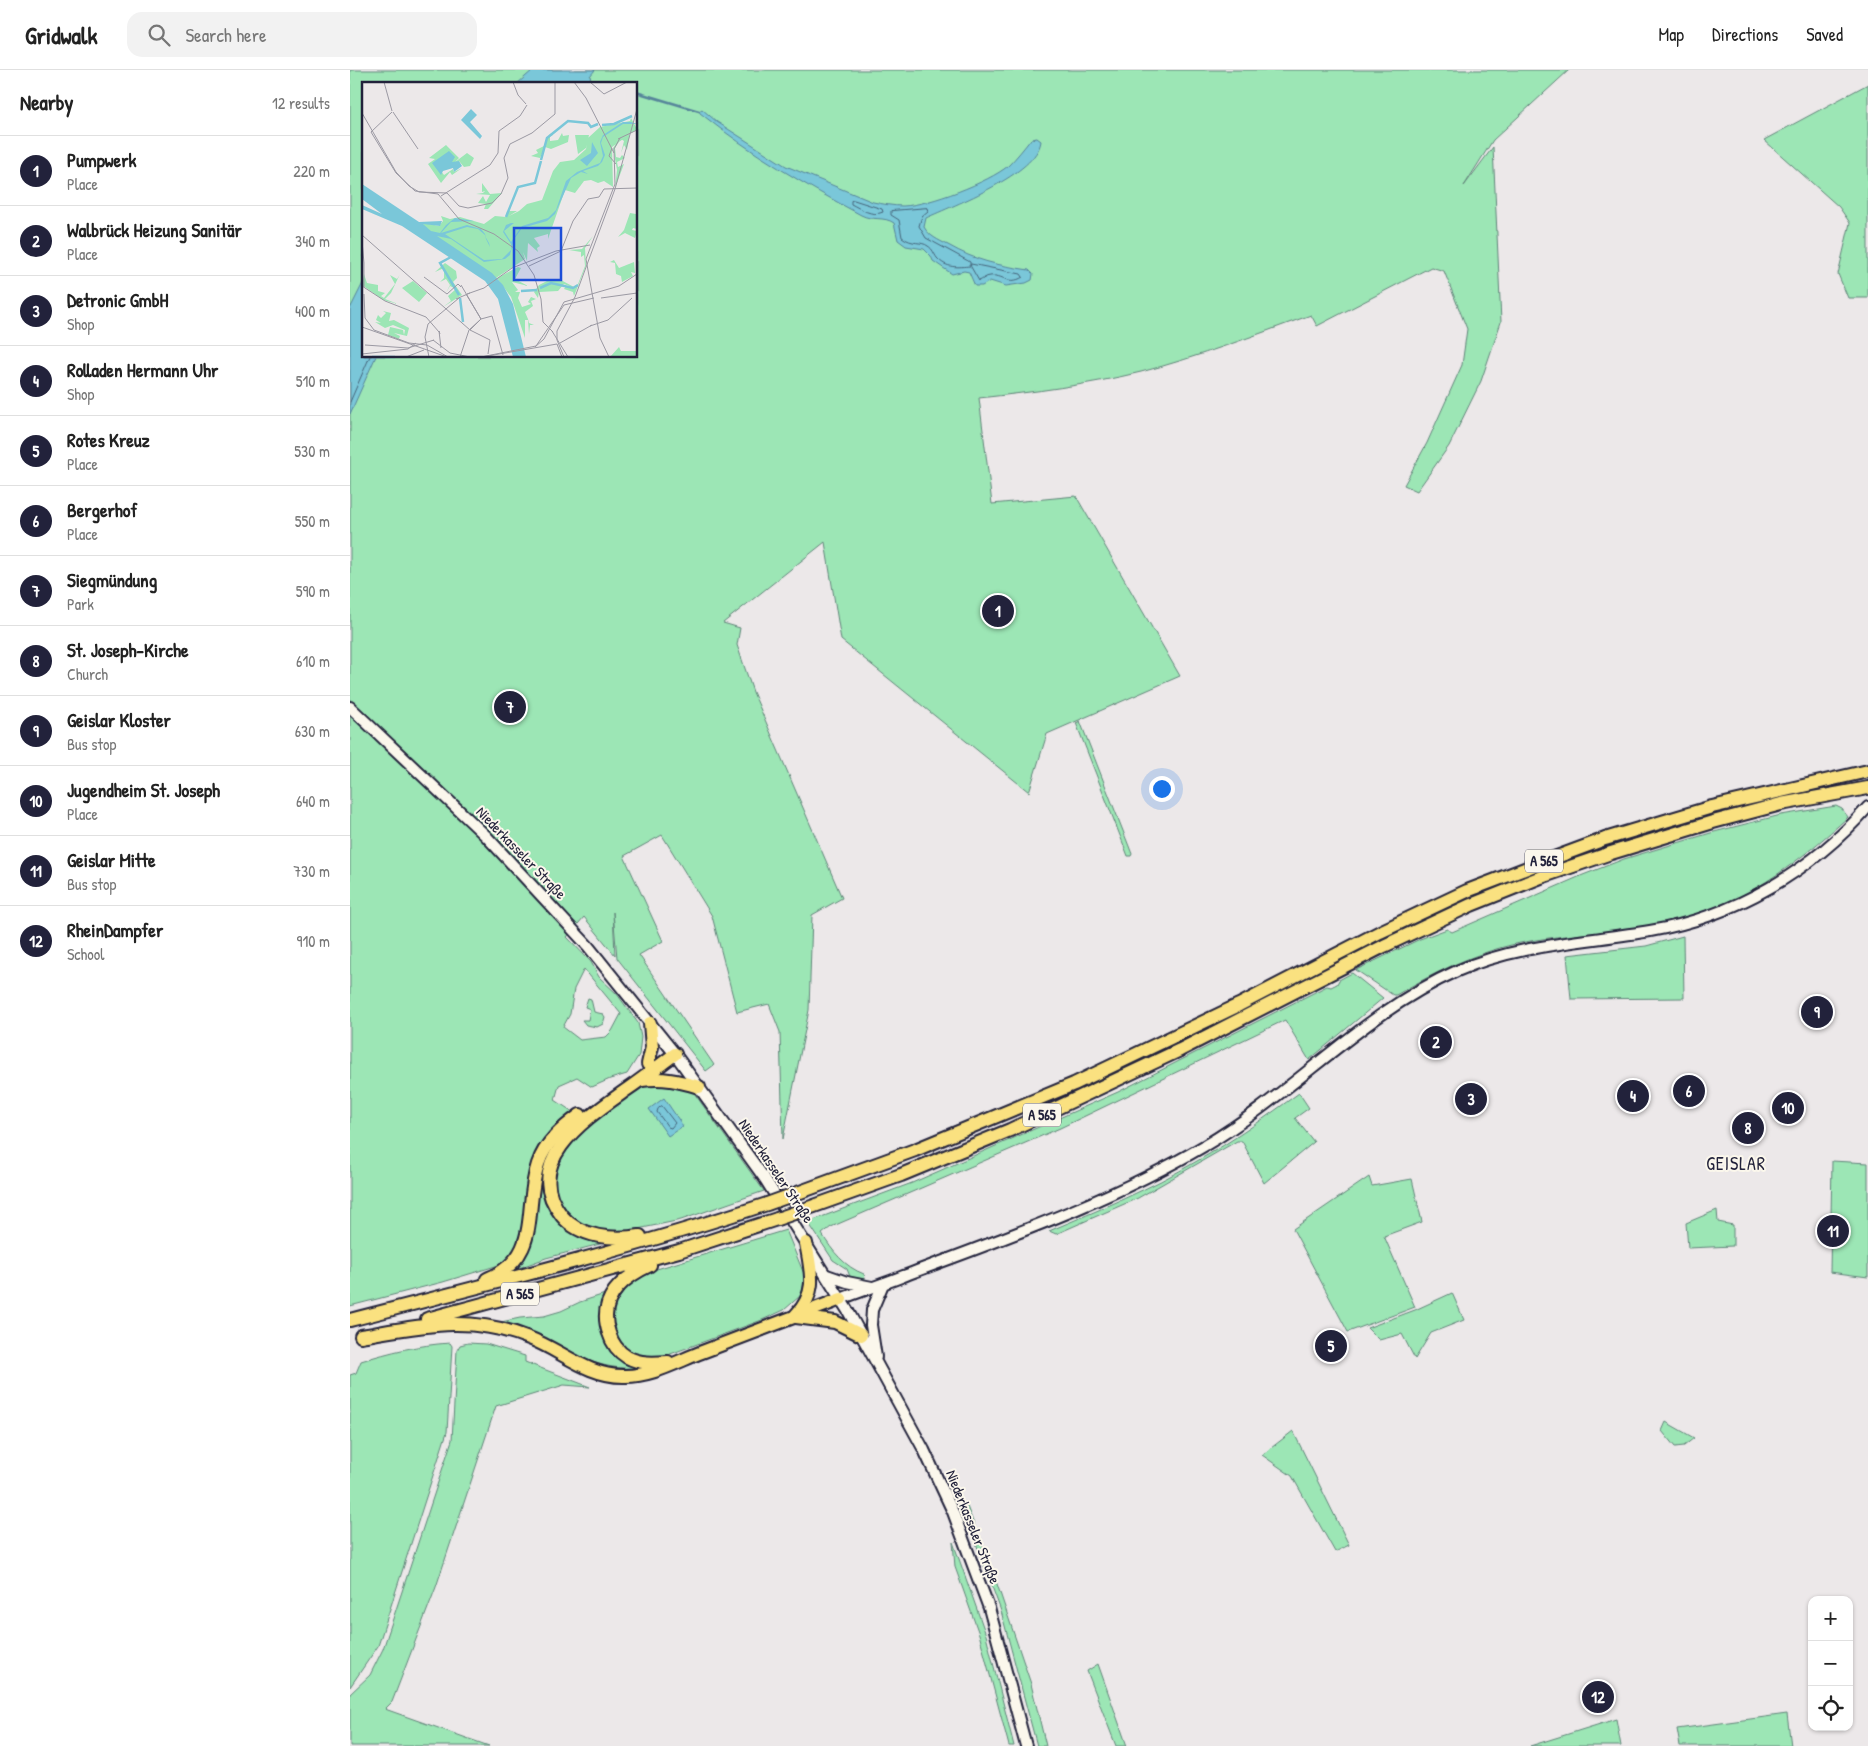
<!DOCTYPE html>
<html lang="en">
<head>
<meta charset="utf-8">
<style>
  :root { --surface:#fff; --page:#f2f2f2; --text:#222; --muted:#767676; --line:#e0e0e0; --accent:#22223b }
  body { margin:0; font-family:"Patrick Hand",sans-serif; background:var(--page); color:var(--text) }
  .controls { position:absolute; right:15px; bottom:15px; display:grid; overflow:hidden; border-radius:10px; box-shadow:0 1px 4px #0004 }
  .controls button { width:45px; height:45px; display:grid; place-items:center; padding:0; border:0; border-bottom:1px solid var(--line); background:var(--surface); color:var(--text); font:25px sans-serif }
  .you { position:absolute; left:811px; top:718px; width:18px; height:18px; margin:-12px; border:4px solid #fff; border-radius:50%; background:#1a73e8; box-shadow:0 0 0 8px #1a73e833 }
  .badge { display:grid; place-items:center; width:32px; height:32px; border-radius:50%; background:var(--accent); color:#fff; font-size:16px; font-weight:700 }
  .pin { position:absolute; translate:-50% -50%; border:2px solid #fff; box-shadow:0 1px 5px #0006 }
  .list { margin:0; padding:0; list-style:none }
  h2 { display:flex; justify-content:space-between; align-items:center; height:65px; margin:0; padding:0 20px; font-size:21px }
  h2 small { font-size:16px; font-weight:400; color:var(--muted) }
  .list li { display:grid; grid-template-columns:32px 1fr auto; gap:15px; align-items:center; box-sizing:border-box; height:70px; padding:0 20px; border-top:1px solid var(--line) }
  .list b { display:block; font-size:19px; white-space:nowrap }
  .list p { margin:0; font-size:16px; white-space:nowrap; color:var(--muted) }
  .list em { font-size:16px; font-style:normal; color:var(--muted) }
  .icon { flex:none; width:28px; height:28px; fill:none; stroke:currentColor; stroke-width:2; stroke-linecap:round; stroke-linejoin:round }
  .map { position:relative; flex:none; width:1518px; height:1676px; overflow:hidden }
  header { display:flex; align-items:center; gap:30px; box-sizing:border-box; height:70px; padding:0 25px; background:var(--surface); border-bottom:1px solid var(--line) }
  header strong { font-size:24px }
  nav { display:flex; gap:28px; margin-inline-start:auto; font-size:18px }
  .search { width:350px; height:45px; background:var(--page); display:flex; align-items:center; gap:12px; box-sizing:border-box; padding:0 18px; border-radius:15px; color:var(--muted); font-size:19px }
  main { display:flex }
  aside { flex:1; background:var(--surface) }
  .map>svg:first-child { display:block }
  .green { fill:#9ce6b5; stroke:#5f8478; fill-rule:evenodd }
  .water { fill:#7ac7d9; stroke:#57859a }
  .lines { fill:none; stroke-linecap:round; stroke-linejoin:round }
  .shore { stroke:#45647a; stroke-width:1 }
  .stream { stroke:#57859a; stroke-width:2.5 }
  .secondary-casing { stroke:#22223b; stroke-width:14 }
  .motorway-casing { stroke:#22223b; stroke-width:16 }
  .secondary { stroke:#fbf7ec; stroke-width:10 }
  .motorway { stroke:#fae180; stroke-width:12 }
  .motorway-bridge-casing { stroke:#22223b; stroke-width:16; stroke-linecap:butt }
  .motorway-bridge { stroke:#fae180; stroke-width:12 }
  .labels { text-anchor:middle; stroke-width:4; stroke-linejoin:round; paint-order:stroke }
  .shield { fill:#fbf7ec; stroke:#636270; stroke-width:1 }
  .shield-label { font-size:14px; font-weight:bold; fill:#22223b }
  .street-label { font-size:15px; fill:#22223b; stroke:#fbf7ec }
  .quarter-label { font-size:18px; letter-spacing:1px; fill:#22223b; stroke:#fbf7ec }
  .inset-river { fill:none; stroke:#7ac7d9; stroke-width:2.5 }
  .inset-road { fill:none; stroke:#9b99a3; stroke-width:1 }
  .view { fill:#1d4ed8; fill-opacity:0.15; stroke:#1d4ed8; stroke-width:2.5 }
  .inset-edge { fill:none; stroke:#22223b; stroke-width:2.5 }
</style>
</head>
<body>
<header>
<strong>Gridwalk</strong>
<div class="search"><svg class="icon" aria-label="search" viewBox="0 0 24 24"><circle cx="10" cy="10" r="6"/><path d="M15 15l6 6"/></svg>Search here</div>
<nav><a>Map</a><a>Directions</a><a>Saved</a></nav>
</header>
<main>
<aside>
<h2>Nearby<small>12 results</small></h2>
<ul class="list">
<li><span class="badge">1</span><div><b>Pumpwerk</b><p>Place</p></div><em>220 m</em></li>
<li><span class="badge">2</span><div><b>Walbrück Heizung Sanitär</b><p>Place</p></div><em>340 m</em></li>
<li><span class="badge">3</span><div><b>Detronic GmbH</b><p>Shop</p></div><em>400 m</em></li>
<li><span class="badge">4</span><div><b>Rolladen Hermann Uhr</b><p>Shop</p></div><em>510 m</em></li>
<li><span class="badge">5</span><div><b>Rotes Kreuz</b><p>Place</p></div><em>530 m</em></li>
<li><span class="badge">6</span><div><b>Bergerhof</b><p>Place</p></div><em>550 m</em></li>
<li><span class="badge">7</span><div><b>Siegmündung</b><p>Park</p></div><em>590 m</em></li>
<li><span class="badge">8</span><div><b>St. Joseph-Kirche</b><p>Church</p></div><em>610 m</em></li>
<li><span class="badge">9</span><div><b>Geislar Kloster</b><p>Bus stop</p></div><em>630 m</em></li>
<li><span class="badge">10</span><div><b>Jugendheim St. Joseph</b><p>Place</p></div><em>640 m</em></li>
<li><span class="badge">11</span><div><b>Geislar Mitte</b><p>Bus stop</p></div><em>730 m</em></li>
<li><span class="badge">12</span><div><b>RheinDampfer</b><p>School</p></div><em>910 m</em></li>
</ul>
</aside>
<div class="map">
<svg width="1518" height="1676" viewBox="0 0 1518 1676">
  <rect width="100%" height="100%" fill="#ece8e9"/>
  <filter id="ink" filterUnits="userSpaceOnUse"><feTurbulence type="fractalNoise" baseFrequency=".02" numOctaves="2"/><feDisplacementMap in="SourceGraphic" scale="10" xChannelSelector="R" yChannelSelector="G"/><feConvolveMatrix kernelMatrix="1 2 1 2 8 2 1 2 1" color-interpolation-filters="sRGB"/></filter>
  <g filter="url(#ink)">
    <g class="green">
      <path d="M0,0h212l-16,14h-182v241l-14,30z"/>
      <path d="M225,0h994l-76,70 -29,46 29,-39 8,175 -20,59 -32,65 -32,45 -13,-6 23,-42 35,-78 5,-36 -23,-58 -13,-4 -114,59 -6,-11c-56,20 -112,42 -170,57 -53,13 -107,20 -162,26l13,106 84,-8 104,180 -133,58 -18,58 -188,-152 -16,-98 -102,81 17,5 -3,17 16,47 89,206 -30,17 -3,95 -26,129 -3,-107 -11,-28 -32,8 -25,-96 -50,-81 -38,21 39,85 -24,14 75,110 -8,6 -89,-113 -4,-46 2,43 -31,-38 -17,20 24,25 8,15 18,17 21,29 3,14 -2,18 -12,19 -17,5 -18,8 -15,-10 -18,8 -4,15 21,14 -29,27 -26,94 -8,19 -14,11 -56,17 -93,24v-936l14,-14h272v-272h-78zM234,899l37,45 -9,17 -6,6 -26,3 -17,-13 7,-13 4,-25z"/>
      <path d="M1518,14v214h-20l-10,-24 12,-51 -11,-16 -75,-67z"/>
      <path d="M730,651l52,133 -1,2h-3l-52,-133z"/>
      <path d="M1486,736l6,3 6,8c-46,42 -94,80 -155,99 -55,17 -112,15 -168,26 -47,9 -88,29 -129,53h-3l-37,-25 64,-31 27,-10 5,3 131,-57 41,-16 90,-27 67,-17z"/>
      <path d="M1333,866l1,62 -113,1 -4,-44 79,-9z"/>
      <path d="M1002,903l31,25 -74,62 -24,-40 -225,108 -229,99 -9,7c10,17 23,33 42,40l1,5h-14l-4,-10 -14,-9 -25,-38 104,-39 206,-91 209,-106 4,1 6,-3 2,-4z"/>
      <path d="M238,928l3,1 3,13 9,2 2,3 -2,7 -6,3 -11,-2 -4,-5h6l2,-11 -5,-2z"/>
      <path d="M311,1012l31,8 72,101 -83,29 -53,11h-26l-17,-5 -15,-8 -12,-18 -4,-24 10,-29 13,-12 53,-40 19,-11z"/>
      <path d="M949,1023l10,15 -14,10 19,24 -50,41 -22,-42h-5l-99,57 -82,36 -7,-3c50,-21 101,-42 148,-70 36,-20 69,-44 102,-68z"/>
      <path d="M1482,1091l36,2v114l-38,-5z"/>
      <path d="M195,1099c-3,30 7,55 36,69 7,3 16,3 23,5l-58,15 -38,14 26,-45 6,-43z"/>
      <path d="M1019,1107l3,9 40,-7 10,43 -38,14 31,71 -67,25 -55,-103z"/>
      <path d="M1367,1140l1,12 15,3v21l-45,2 -2,-25z"/>
      <path d="M436,1160l18,44 -1,14 -3,8 -16,14 -22,10 -97,36 -13,2 -14,-3 -13,-7 -13,-17 1,-23 13,-20 24,-17z"/>
      <path d="M258,1223l-3,40 38,35c-50,3 -66,-15 -109,-34 -10,-5 -22,-8 -33,-12l19,-4 24,-2 17,-5 19,-9z"/>
      <path d="M1102,1223l12,27 -33,13 -16,26 -13,-25 -23,6 -12,-12 48,-18z"/>
      <path d="M100,1273l2,3 -5,86 -69,214 -28,41v-312l6,-2 5,-12c29,-9 57,-16 89,-18z"/>
      <path d="M118,1273l18,1 39,12v6l65,25 -26,-2 -68,21 -60,181 -44,115 -7,7 104,37h-139v-52l20,-19 13,-26 69,-209 5,-90 3,-5z"/>
      <path d="M1316,1352l28,16 -10,8 -9,1 -13,-16z"/>
      <path d="M943,1361l56,114 -14,7 -43,-76 -30,-21z"/>
      <path d="M616,1434l30,77 35,103 15,62h-9l-36,-135 -39,-106z"/>
      <path d="M603,1472l33,93 28,111h-5l-30,-112 -24,-67z"/>
      <path d="M748,1594l29,82h-11l-29,-75z"/>
      <path d="M1437,1644l4,32h-111l-3,-17z"/>
      <path d="M1266,1649l5,27h-91z"/>
    </g>
    <g class="water">
      <path d="M183,0h62l-5,6 1,4 -6,4h-68z"/>
      <path d="M352,39l15,13 69,44 87,36c10,2 20,4 30,4 26,-1 86,-24 105,-40 8,-8 16,-18 23,-27l6,-1 4,3c-4,33 -87,64 -115,77l-2,9c5,9 14,13 24,18 28,16 49,20 81,25l4,4 -1,6 -6,3 -20,3 -16,-5 -8,5h-7l-6,-14 -5,-1 -12,3 -19,-13 -2,-5 -7,-7 -18,-3 -8,-6 -4,-17c-10,-7 -22,-2 -33,-8 -56,-30 -111,-62 -161,-102l-1,-2z"/>
      <path d="M14,211v75h12l-26,58v-105z"/>
      <path d="M314,1028l19,28 -15,10 -19,-27z"/>
    </g>
    <g class="lines">
      <g class="shore">
        <path d="M504,130l28,9 1,3c-11,5 -22,-3 -32,-8v-3z"/>
        <path d="M577,138l1,3 -6,5 -3,10 7,12 44,24v4c-12,1 -23,3 -33,-8 -3,-4 -4,-9 -9,-12 -6,-5 -16,-1 -26,-9l-3,-17 -8,-5v-4z"/>
        <path d="M621,194l50,10 2,3c-15,9 -20,-3 -33,-1 -4,0 -8,4 -11,5l-8,-14z"/>
        <path d="M0,332l20,-46"/>
        <path d="M312,1036l13,17 -4,5 -3,-1 -11,-15 1,-3z"/>
      </g>
      <path class="stream" d="M286,22l63,19"/>
      <defs>
        <g id="secondary">
          <path d="M0,637l136,129 102,110 87,108 90,125 83,132 76,139 29,62 36,96 37,138"/>
          <path d="M477,1205l20,7 25,5"/>
          <path d="M491,1229c19,-8 40,-14 60,-22 103,-39 208,-75 303,-131 89,-52 158,-133 253,-175 61,-27 128,-29 193,-40 84,-14 162,-60 218,-124"/>
          <path d="M526,1287l-5,-32 1,-15 11,-26"/>
        </g>
        <g id="motorway">
          <path d="M298,994l4,-17 -2,-24"/>
          <path d="M292,1010c21,-3 37,1 57,7"/>
          <path d="M442,1125l123,-45 159,-66 165,-79 141,-73 87,-41 68,-26 70,-26 107,-32 156,-36"/>
          <path d="M453,1140l98,-35 109,-45 170,-80 204,-104 87,-41 70,-28 70,-24 102,-31 68,-18 87,-16"/>
          <path d="M290,1166c-26,4 -60,2 -78,-20 -44,-55 28,-100 67,-128 16,-11 31,-23 46,-34"/>
          <path d="M300,1195c-28,13 -53,34 -41,68 3,10 8,18 18,24 13,7 27,6 41,5"/>
          <path d="M137,1209c56,-22 36,-71 51,-115 7,-21 24,-36 42,-49"/>
          <path d="M446,1245c22,-23 15,-43 10,-72"/>
          <path d="M446,1247l39,5 26,13"/>
          <path d="M77,1249l252,-68 98,-32"/>
          <path d="M0,1250c140,-36 280,-71 417,-116"/>
          <path d="M11,1266c60,-10 109,-22 168,2 32,12 58,38 94,38 28,1 53,-14 79,-24 46,-18 93,-35 139,-53"/>
        </g>
      </defs>
      <use href="#secondary" class="secondary-casing"/>
      <use href="#motorway" class="motorway-casing"/>
      <use href="#secondary" class="secondary"/>
      <use href="#motorway" class="motorway"/>
      <defs>
        <g id="motorway-bridge">
          <path d="M417,1134l25,-9"/>
          <path d="M427,1149l26,-9"/>
        </g>
      </defs>
      <use href="#motorway-bridge" class="motorway-bridge-casing"/>
      <use href="#motorway-bridge" class="motorway-bridge"/>
    </g>
  </g>
  <g class="labels">
    <g class="shield">
      <rect x="1175" y="779.5" width="38" height="23" rx="4"/>
      <rect x="673" y="1033.5" width="38" height="23" rx="4"/>
      <rect x="151" y="1212.5" width="38" height="23" rx="4"/>
    </g>
    <g class="shield-label">
      <text x="1194" y="796">A 565</text>
      <text x="692" y="1050">A 565</text>
      <text x="170" y="1229">A 565</text>
    </g>
    <g class="street-label">
      <text transform="translate(171 783) rotate(46)" y="5">Niederkasseler Straße</text>
      <text transform="translate(426 1101) rotate(56)" y="5">Niederkasseler Straße</text>
      <text transform="translate(623 1457) rotate(68)" y="5">Niederkasseler Straße</text>
    </g>
    <g class="quarter-label">
      <text x="1386" y="1100">GEISLAR</text>
    </g>
  </g>
  <g transform="translate(12 12)">
    <rect width="275" height="275" fill="#ece8e9"/>
    <path d="M269,36l6,11 -25,18 1,40 -9,-6 -6,2 -7,-3 -7,1 -9,12 -10,-3 -17,49v-5l-14,4 6,8 -3,2 1,4 -10,-9 -1,18 -4,-9 2,7 -32,21 -74,-50 5,-7 15,3 4,-5 -2,-5 9,3 10,-2 24,7 11,-8 11,1 1,-6h10l-8,5 10,-5 8,-7 15,-4 11,-29 7,-9 14,-2 12,-11 2,-11 12,-11 30,-6zM192,51l-1,1v1l-3,1v5l8,-1 4,-7 1,3 6,-1 -1,7 -17,7 -6,-2 -5,11 -9,-2 7,-3 -2,-3 8,-4 6,-12zM268,51l-3,17 -3,-5 -3,8 3,-12 -3,-2 -6,9 1,9 4,1 2,-3 3,3 -8,4 1,5 6,-3 -9,24 2,-18 -4,-22 6,-8zM213,53h14l-3,13 -8,6zM84,63l13,13 -4,4 12,-9 7,5 -4,8 -6,1 -5,-6 -3,2 -3,-1 -12,9 3,4 9,-6 1,3 8,-4 -10,7 -2,-3 -9,11 -13,-19 7,-5 -6,-1zM120,101l8,11 12,-1 -14,16h-4l2,-5 -8,-1 5,-7 3,6 4,-7 -14,-1 7,-1 2,-2 -3,1zM275,126v21l-4,-1 -1,2 5,1 -2,7 -10,-5 -7,4 6,-7 6,-17 6,1zM231,154l-8,12 1,18 -12,30 -1,-4 -9,-3 2,-3 7,3 1,-1 -10,-4 -6,7 -19,1 -1,6 -4,-6 5,-7 10,-5 10,-1 15,8 4,-3 7,-18 -1,-11 -3,2v-5l-12,-2 13,-1zM252,178l5,8 15,-6 1,11 -4,-1 2,4 -11,6 -1,-6 -5,-2 -1,-11 -5,-1zM83,181l11,8 1,7 -4,4 9,13 -19,12 8,-6 -3,-5 8,-7 -6,-3 -4,7 4,-8 -4,-6 -6,3 4,-4v-10l-9,4zM156,185l3,1 -6,11 13,7 -16,-4 6,8 -3,2h5l-2,6 4,9 9,-3 -3,-2 3,-5 5,2 -5,2 2,5 -8,6 3,7 1,4 5,2h-4l-1,9 -1,-14h-3v18l-14,-41 -14,-19zM2,192l3,9 11,2v6l7,2 -4,3 3,2 11,-14 -5,-9 7,4 2,-3 1,-2 -9,19 -6,6 13,5 -15,-4 -21,-15zM51,199l14,12 -8,9 -17,-14zM21,229l8,2 -2,8 5,-1 15,8 -2,8 -13,-3 6,3 -1,3 -11,-4 2,-8 13,3 1,5 1,-5 -12,-5 -8,3 -10,-6 6,1 -5,-3 2,-5 3,3 5,-5zM257,265l2,4h16v6h-27z" fill="#9ce6b5"/>
    <path d="M109,27l6,6 -7,7 12,14 -2,3 -19,-19zM261,40h8l6,2h-14l-20,13 -2,6 4,12 -3,7 -4,4 -15,5 5,3 -7,-2 -10,6 -16,36 -8,7 -25,7 -8,11 -4,16 -5,4 -21,3 -33,-23 -14,-3 55,37 11,12 10,19 13,53h-13l-15,-58 -13,-18 -83,-55 -40,-17v-4l20,9 -20,-15v-15l57,38 23,-1 -2,5 -17,-2 8,7 9,2 6,-8 9,-7 19,3 -23,1 -10,11 26,-8 14,4 4,5 1,4 3,5 1,4 -4,-8 -1,-4 -7,-6 -11,-2 -22,7 39,26 18,-1 9,-9v-6l-8,-12 3,-7 5,-2h3l-10,8 7,11 11,-16 26,-8 8,-8 10,-29 11,-9 23,-9 3,-7 -3,-14 3,-7zM230,60l6,11 -11,13 -7,-6 11,-7zM87,69l6,6 -3,5 7,-1 3,5 -8,6 -1,-4 -10,3 -2,4 -9,-12z" fill="#7ac7d9"/>
    <path class="inset-river" d="M240,43l12,-1 18,-8M179,78l6,-22 21,-17 20,2 3,4 7,-3M144,135l12,-30 17,-4 6,-22M89,175l-11,6 19,32M178,206l11,-5 22,5 5,-3M159,209l16,-1M98,216l3,24M10,275h23"/>
    <path class="inset-road" d="M22,0l8,29M151,0l5,13 8,9M212,0l12,16 28,55M228,0l14,12 23,-12M30,30l-21,20 25,41 19,18 23,3 21,25 35,15 24,17 16,24 7,24 2,23 10,10M31,30l25,37M0,31l34,59 13,14 10,6 28,1 12,13 9,2 24,-5 9,-9 7,-16 -4,-20 6,-14 22,-11 23,-19v-32M256,57l19,-9M250,66l-3,8 7,8M79,114l49,-31 8,-12 1,-22 21,-15 7,-11M0,153l108,95M0,159l2,22M2,181v24M167,184l32,-15 12,-30 15,-22 11,-2 5,-8 33,-1M62,195l23,17 11,-10 3,3M99,203l20,34 -11,11 20,10 -2,14M0,204l23,15 41,16 13,15M2,212l1,24 9,12 35,13 18,2 21,12M104,212l15,25M105,212l17,-6 28,-20 44,-17 34,-6M239,216l36,-5M94,217l14,-6M119,237l11,-3 11,39M228,244l18,-6 24,-22M0,245l85,30M190,249l16,26M78,252l-1,-3 2,17M71,258l17,13 20,4M198,261l32,-18M3,263l43,3 26,-8M173,265l9,-8 20,-37 55,-16 18,-12M0,272l46,-5 8,-6M44,275l18,-7M67,275l-4,-20 3,-13 31,-26M98,275l9,-27 12,-11M119,275l55,-11 28,-41 30,-7M120,275l75,-13 5,13M202,275l-7,-17v-9l18,-34 40,-108 22,-80M247,275l-9,-19 -14,-79 29,-75 -1,-35 6,-11"/>
    <path class="view" d="M152,146h47v52h-47z"/>
    <rect width="275" height="275" class="inset-edge"/>
  </g>
</svg>
<div class="controls">
<button>+</button>
<button>−</button>
<button><svg class="icon" aria-label="locate" viewBox="0 0 24 24"><circle cx="12" cy="12" r="6"/><path d="M12 2v4M12 18v4M2 12h4M18 12h4"/></svg></button>
</div>
<div class="you"></div>
<div class="pin badge" style="left:648px;top:541px">1</div>
<div class="pin badge" style="left:1086px;top:972px">2</div>
<div class="pin badge" style="left:1121px;top:1029px">3</div>
<div class="pin badge" style="left:1283px;top:1026px">4</div>
<div class="pin badge" style="left:981px;top:1276px">5</div>
<div class="pin badge" style="left:1339px;top:1021px">6</div>
<div class="pin badge" style="left:160px;top:637px">7</div>
<div class="pin badge" style="left:1398px;top:1058px">8</div>
<div class="pin badge" style="left:1467px;top:942px">9</div>
<div class="pin badge" style="left:1438px;top:1038px">10</div>
<div class="pin badge" style="left:1483px;top:1161px">11</div>
<div class="pin badge" style="left:1248px;top:1627px">12</div>
</div>
</main>
</body>
</html>
